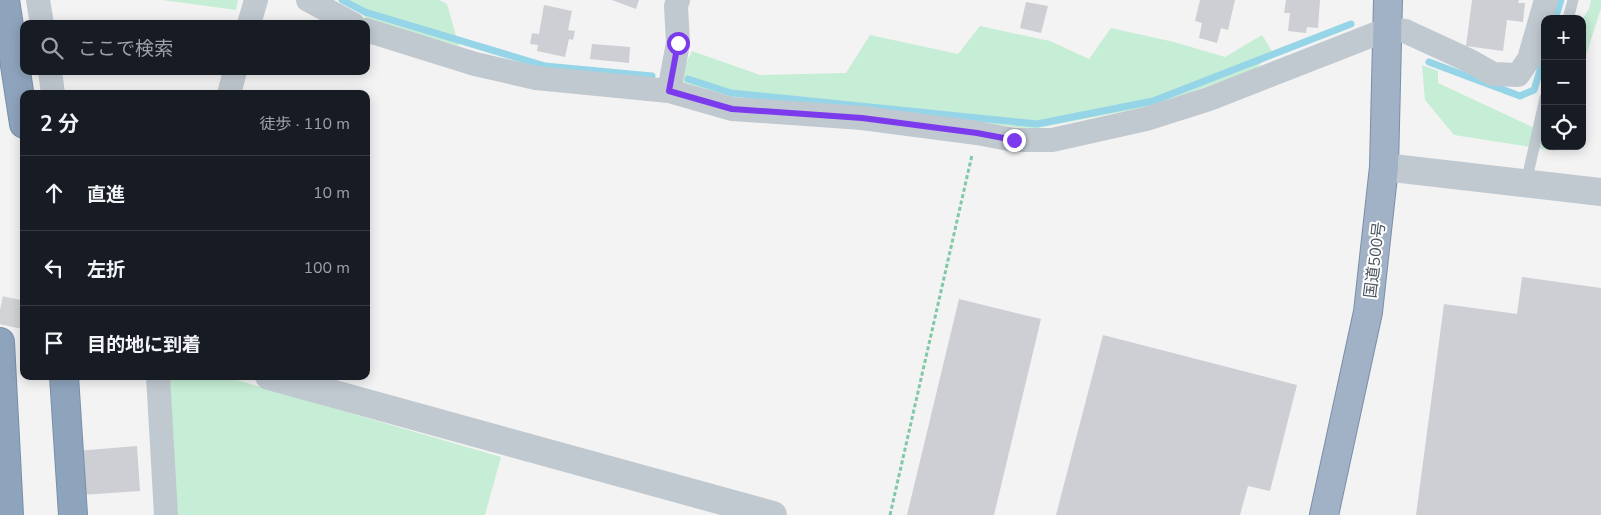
<!DOCTYPE html>
<html lang="ja">
<head>
<meta charset="utf-8">
<style>
  :root { --surface:#171b24; --page:#242831; --text:#f1f3f6; --muted:#9ea1a6; --line:#363941 }
  body { margin:0; font-family:"Nunito Sans","Noto Sans JP",sans-serif; background:var(--page); color:var(--text) }
  .controls { position:absolute; right:15px; top:15px; display:grid; overflow:hidden; border-radius:10px; box-shadow:0 2px 12px #0003 }
  .controls button { width:45px; height:45px; display:grid; place-items:center; padding:0; border:0; border-bottom:1px solid var(--line); background:var(--surface); color:var(--text); font:25px sans-serif }
  .stop { position:absolute; width:15px; height:15px; margin:-11px; border:4px solid #7c3aed; border-radius:50%; background:#fff }
  .stop.end { background:#7c3aed; border-color:#fff; box-shadow:0 1px 5px #0008 }
  .list { margin:0; padding:0; list-style:none }
  h2 { display:flex; justify-content:space-between; align-items:center; height:65px; margin:0; padding:0 20px; font-size:21px }
  h2 small { font-size:16px; font-weight:400; color:var(--muted) }
  .list li { display:grid; grid-template-columns:32px 1fr auto; gap:15px; align-items:center; box-sizing:border-box; height:75px; padding:0 20px; border-top:1px solid var(--line) }
  .list b { display:block; font-size:19px; white-space:nowrap }
  .list em { font-size:16px; font-style:normal; color:var(--muted) }
  .icon { flex:none; width:28px; height:28px; fill:none; stroke:currentColor; stroke-width:2; stroke-linecap:round; stroke-linejoin:round }
  .map { position:relative; flex:none; width:1601px; height:515px; overflow:hidden }
  .search { position:absolute; background:var(--surface); box-shadow:0 2px 12px #0003; left:20px; top:20px; width:350px; height:55px; display:flex; align-items:center; gap:12px; box-sizing:border-box; padding:0 18px; border-radius:10px; color:var(--muted); font-size:19px }
  .panel { position:absolute; background:var(--surface); box-shadow:0 2px 12px #0003; left:20px; top:90px; width:350px; height:290px; border-radius:10px }
  .map>svg:first-child { display:block }
  .green { fill:#c6edd5 }
  .lines { fill:none; stroke-linecap:round; stroke-linejoin:round }
  .stream { stroke:#96d5e7; stroke-width:7 }
  .building { fill:#cdcfd4 }
  .tertiary-tunnel { stroke:#d2d3d5; stroke-width:28; stroke-dasharray:28 14; stroke-linecap:butt }
  .trunk-casing { stroke:#798fa8; stroke-width:30 }
  .motorway-casing { stroke:#798fa8; stroke-width:30 }
  .path { stroke:#80c9a6; stroke-width:3; stroke-dasharray:4 2.5; stroke-linecap:butt }
  .service { stroke:#c1c9d0; stroke-width:11 }
  .minor { stroke:#c1c9d0; stroke-width:24 }
  .tertiary { stroke:#c1c9d0; stroke-width:28 }
  .trunk { stroke:#a2b2c6; stroke-width:28 }
  .motorway { stroke:#8ea4bd; stroke-width:28 }
  .route { stroke:#7c3aed; stroke-width:6 }
  .labels { text-anchor:middle; stroke-width:4; stroke-linejoin:round; paint-order:stroke }
  .street-label { font-size:16px; fill:#4b555f; stroke:#fff }
</style>
</head>
<body>
<div class="map">
<svg width="1601" height="515" viewBox="0 0 1601 515">
  <rect width="100%" height="100%" fill="#f4f3f3"/>
  <g class="green">
    <path d="M162,0h76l-2,10z"/>
    <path d="M349,0h90l8,4 12,42 -92,-27z"/>
    <path d="M1591,0h10v8l-19,60v-48l7,-11z"/>
    <path d="M980,26l70,15 39,18 22,-31 63,14 51,15 37,-22 10,16 -16,18 -104,37 -119,23 -299,-33 -58,-12 16,-33 68,24 86,-2 24,-38 88,19z"/>
    <path d="M1422,65l16,6v12l105,49 2,-3v17h13l-2,5 -102,-16 -29,-35z"/>
    <path d="M166,376h57l278,81 -16,58h-311z"/>
  </g>
  <g class="lines">
    <g class="stream">
      <path d="M342,0l23,12 180,54 107,10"/>
      <path d="M1555,19l6,-19"/>
      <path d="M1429,62l91,34 14,-6 11,-36"/>
      <path d="M688,79l43,14 306,31 116,-23 198,-77"/>
    </g>
  </g>
  <g class="building">
    <path d="M612,0h27l-3,9z"/>
    <path d="M1200,0h35l-7,30 -7,-2 -4,15 -18,-5 3,-15 -7,-2z"/>
    <path d="M1286,0h34l-2,28 -11,-1 -1,6 -18,-2 2,-18h-6z"/>
    <path d="M1472,0h47l-1,3h7l-2,19 -16,-2 -4,31 -37,-5z"/>
    <path d="M1026,2l22,4 -7,27 -21,-5z"/>
    <path d="M544,5l28,6 -4,19 7,1 -2,9 -4,-1 -4,18 -28,-6 1,-6 -8,-1 2,-11 7,1z"/>
    <path d="M592,44l38,3 -1,16 -39,-4z"/>
    <path d="M1522,277l79,11v227h-185l28,-211 73,10z"/>
    <path d="M959,299l82,20 -47,196h-87z"/>
    <path d="M1103,335l194,50 -27,106 -22,-5 -8,29h-184z"/>
    <path d="M137,446l3,45 -73,5 -3,-44z"/>
  </g>
  <g class="lines">
    <path class="tertiary-tunnel" d="M0,310l24,5"/>
    <defs>
      <path id="trunk" d="M1324,515l44,-203 16,-145 4,-167"/>
      <g id="motorway">
        <path d="M5,0l19,124"/>
        <path d="M0,342l9,173"/>
        <path d="M64,376l9,139"/>
      </g>
    </defs>
    <use href="#trunk" class="trunk-casing"/>
    <use href="#motorway" class="motorway-casing"/>
    <path class="path" d="M890,515l82,-360"/>
    <g class="service">
      <path d="M1568,19l5,-19"/>
      <path d="M1526,183l19,-85"/>
    </g>
    <g class="minor">
      <path d="M38,0l4,24"/>
      <path d="M308,0l45,24"/>
      <path d="M249,24l7,-24"/>
      <path d="M366,30l109,34 61,14 133,13 63,18 130,9 115,15 37,7h38l94,-21 63,-20 179,-70 17,2 65,30 23,13 25,1 11,-16 17,-59"/>
      <path d="M50,71l3,23"/>
      <path d="M669,91l9,-48 -2,-37 2,-6"/>
      <path d="M229,94l6,-23"/>
      <path d="M158,376l8,139"/>
    </g>
    <g class="tertiary">
      <path d="M1384,167l217,25"/>
      <path d="M269,376l504,139"/>
    </g>
    <use href="#trunk" class="trunk"/>
    <use href="#motorway" class="motorway"/>
  </g>
  <g class="lines">
    <path class="route" d="M678,43l-9,48 63,18 130,9 115,15 37,7"/>
  </g>
  <g class="labels">
    <g class="street-label">
      <text transform="translate(1374 260) rotate(-83)" y="6">国道500号</text>
    </g>
  </g>
</svg>
<div class="controls">
<button>+</button>
<button>−</button>
<button><svg class="icon" aria-label="locate" viewBox="0 0 24 24"><circle cx="12" cy="12" r="6"/><path d="M12 2v4M12 18v4M2 12h4M18 12h4"/></svg></button>
</div>
<div class="stop" style="left:678px;top:43px"></div>
<div class="stop end" style="left:1014px;top:140px"></div>
<div class="search"><svg class="icon" aria-label="search" viewBox="0 0 24 24"><circle cx="10" cy="10" r="6"/><path d="M15 15l6 6"/></svg>ここで検索</div>
<section class="panel">
<h2>2 分<small>徒歩 · 110 m</small></h2>
<ul class="list">
<li><svg class="icon" aria-label="ahead" viewBox="0 0 24 24"><path d="M12 20V5M6 11l6-6 6 6"/></svg><div><b>直進</b></div><em>10 m</em></li>
<li><svg class="icon" aria-label="left" viewBox="0 0 24 24"><path d="M17 20v-9H6M10 6l-5 5 5 5"/></svg><div><b>左折</b></div><em>100 m</em></li>
<li><svg class="icon" aria-label="arrive" viewBox="0 0 24 24"><path d="M6 21V4h12l-3 4 3 4H6"/></svg><div><b>目的地に到着</b></div></li>
</ul>
</section>
</div>
</body>
</html>
